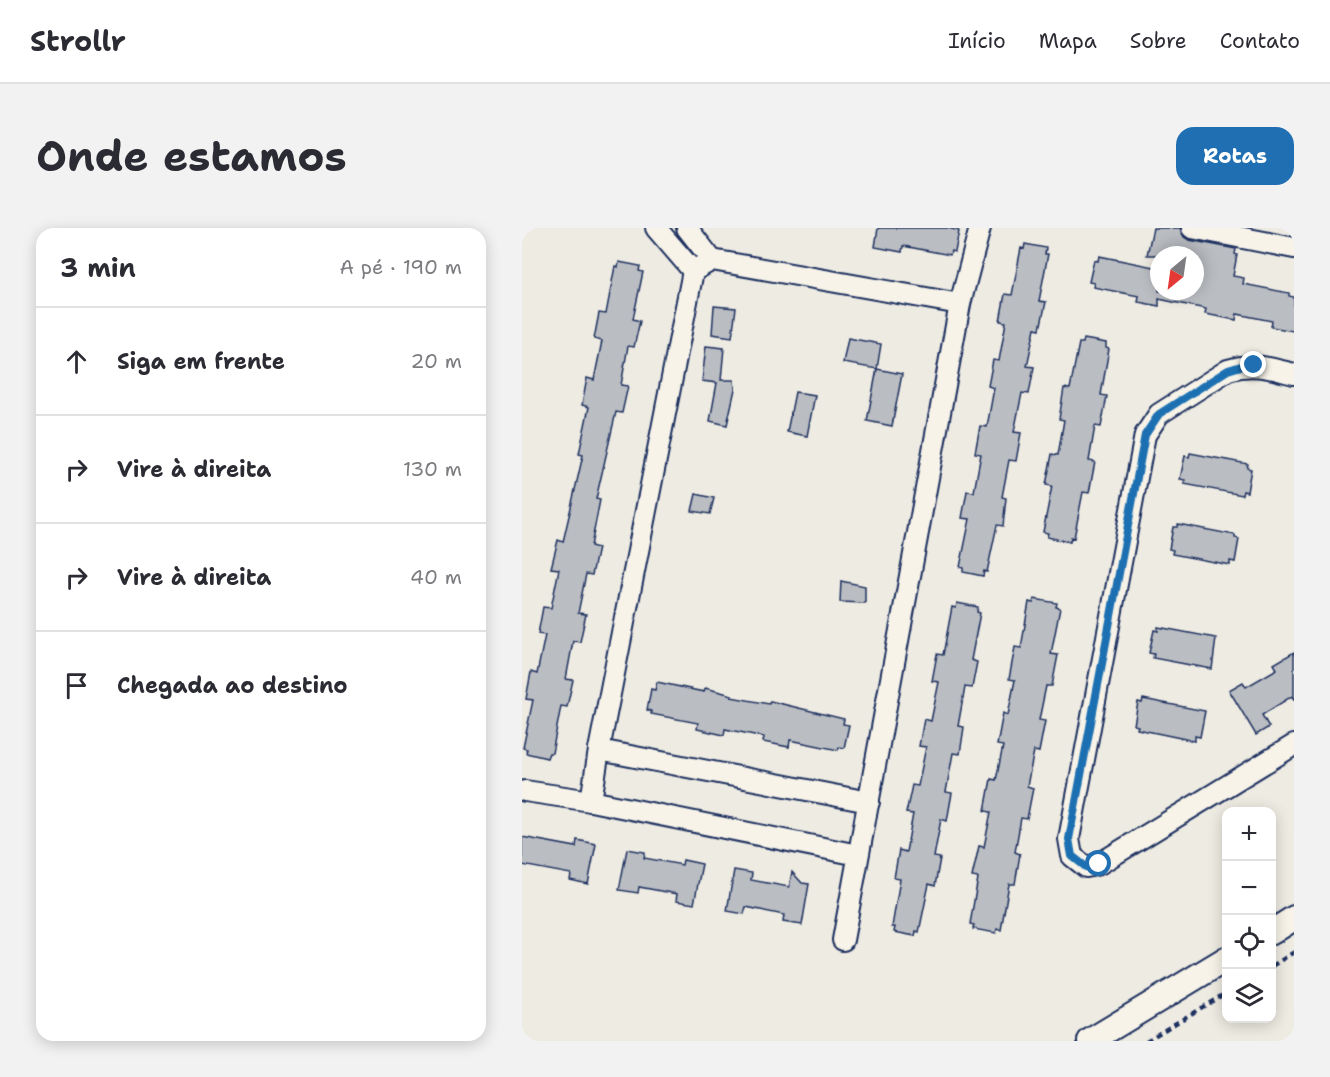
<!DOCTYPE html>
<html lang="pt">
<head>
<meta charset="utf-8">
<style>
  :root { --surface:#fff; --page:#f2f2f3; --text:#2b2b33; --muted:#7c7c81; --line:#e1e1e2; --accent:#1f6fb2 }
  body { margin:0; font-family:"Shantell Sans",sans-serif; background:var(--page); color:var(--text) }
  .controls { position:absolute; right:18px; bottom:18px; display:grid; overflow:hidden; border-radius:12px; box-shadow:0 3px 15px #0003 }
  .controls button { width:54px; height:54px; display:grid; place-items:center; padding:0; border:0; border-bottom:2px solid var(--line); background:var(--surface); color:var(--text); font:30px sans-serif }
  .compass { position:absolute; left:628px; top:18px; width:54px; height:54px; border-radius:50%; background:var(--surface); box-shadow:0 3px 15px #0003; rotate:209deg }
  .stop { position:absolute; width:18px; height:18px; margin:-14px; border:4px solid #1f6fb2; border-radius:50%; background:#fff }
  .stop.end { background:#1f6fb2; border-color:#fff; box-shadow:0 2px 6px #0008 }
  .list { margin:0; padding:0; list-style:none }
  h2 { display:flex; justify-content:space-between; align-items:center; height:78px; margin:0; padding:0 24px; font-size:26px }
  h2 small { font-size:20px; font-weight:400; color:var(--muted) }
  .list li { display:grid; grid-template-columns:39px 1fr auto; gap:18px; align-items:center; box-sizing:border-box; height:108px; padding:0 24px; border-top:2px solid var(--line) }
  .list b { display:block; font-size:22px; white-space:nowrap }
  .list em { font-size:20px; font-style:normal; color:var(--muted) }
  .icon { flex:none; width:33px; height:33px; fill:none; stroke:currentColor; stroke-width:2; stroke-linecap:round; stroke-linejoin:round }
  .map { position:relative; flex:none; width:772px; height:813px; overflow:hidden; border-radius:18px }
  header { display:flex; align-items:center; gap:36px; box-sizing:border-box; height:84px; padding:0 30px; background:var(--surface); border-bottom:2px solid var(--line) }
  header strong { font-size:28px }
  nav { display:flex; gap:33px; margin-inline-start:auto; font-size:21px }
  .intro { display:flex; align-items:center; justify-content:space-between; box-sizing:border-box; height:144px; padding:0 36px }
  h1 { margin:0; font-size:42px }
  .button { padding:15px 27px; border-radius:18px; background:var(--accent); color:#fff; font-size:21px; font-weight:700 }
  main { display:flex; gap:36px; padding:0 36px }
  aside { flex:1; background:var(--surface); border-radius:18px; box-shadow:0 3px 15px #0003 }
  .map>svg:first-child { display:block }
  .building { fill:#babdc2; stroke:#1b2f5e; stroke-width:1.5 }
  .lines { fill:none; stroke-linecap:round; stroke-linejoin:round }
  .minor-casing { stroke:#1b2f5e; stroke-width:24 }
  .tertiary-casing { stroke:#1b2f5e; stroke-width:28 }
  .path { stroke:#1b2f5e; stroke-width:4; stroke-dasharray:6 4.5; stroke-linecap:butt }
  .minor { stroke:#f7f3e8; stroke-width:20 }
  .tertiary { stroke:#f7f3e8; stroke-width:24 }
  .route { stroke:#1f6fb2; stroke-width:8 }
</style>
</head>
<body>
<header>
<strong>Strollr</strong>
<nav><a>Início</a><a>Mapa</a><a>Sobre</a><a>Contato</a></nav>
</header>
<div class="intro"><h1>Onde estamos</h1><a class="button">Rotas</a></div>
<main>
<aside>
<h2>3 min<small>A pé · 190 m</small></h2>
<ul class="list">
<li><svg class="icon" aria-label="ahead" viewBox="0 0 24 24"><path d="M12 20V5M6 11l6-6 6 6"/></svg><div><b>Siga em frente</b></div><em>20 m</em></li>
<li><svg class="icon" aria-label="right" viewBox="0 0 24 24"><path d="M7 20v-9h11M14 6l5 5-5 5"/></svg><div><b>Vire à direita</b></div><em>130 m</em></li>
<li><svg class="icon" aria-label="right" viewBox="0 0 24 24"><path d="M7 20v-9h11M14 6l5 5-5 5"/></svg><div><b>Vire à direita</b></div><em>40 m</em></li>
<li><svg class="icon" aria-label="arrive" viewBox="0 0 24 24"><path d="M6 21V4h12l-3 4 3 4H6"/></svg><div><b>Chegada ao destino</b></div></li>
</ul>
</aside>
<div class="map">
<svg width="772" height="813" viewBox="0 0 772 813">
  <rect width="100%" height="100%" fill="#eeebe2"/>
  <filter id="ink" filterUnits="userSpaceOnUse"><feTurbulence type="fractalNoise" baseFrequency=".0167" numOctaves="2"/><feDisplacementMap in="SourceGraphic" scale="12" xChannelSelector="R" yChannelSelector="G"/><feConvolveMatrix kernelMatrix="1 2 1 2 8 2 1 2 1" color-interpolation-filters="sRGB"/></filter>
  <g filter="url(#ink)">
    <g class="building">
      <path d="M356,0h70l11,3 -4,21 -4,-1 -1,4 -47,-9 -1,6 -27,-5z"/>
      <path d="M631,0h27l4,9 5,3 47,9 -1,5 2,1 -4,21 11,2 -1,6 46,9v3l5,1v34l-23,-4 1,-6 -35,-7 -1,6 -31,-6 1,-5 -47,-10v7l-21,-4 1,-6 -46,-9 1,-4 -5,-1 5,-22 4,1 1,-5 60,12v23h36v-36h-48z"/>
      <path d="M503,16l21,4 -1,6h3l-9,47 7,1 -6,27 -5,-1 -8,38 7,1 -5,27 -7,-1 -8,39 7,1 -5,28 -7,-1 -7,37 4,1 -3,28 -6,-1 -10,47 -3,-1 -1,5 -20,-4v-4l-3,-1 10,-48 -8,-1 5,-27 7,1 7,-38 -6,-1 5,-27 7,1 7,-39 -6,-2 5,-26 6,1 7,-39 -6,-1 5,-27 7,1 9,-47 3,1z"/>
      <path d="M97,34l21,4 -1,5 4,1 -10,47 7,2 -6,26 -6,-1 -7,39 7,1 -6,27 -6,-1 -20,87 4,1 -9,46 7,2 -6,27 -6,-1 -8,39 8,1 -6,28 -7,-1 -7,38 7,1 -6,27 -6,-1 -9,47h-3l-2,5 -21,-5 1,-4 -4,-1 10,-48 -7,-1 5,-27 6,2 8,-39 -7,-1 5,-27 8,1 8,-39 -8,-1 7,-28 5,2 20,-87 -4,-1 10,-47 -7,-2 5,-27 7,2 8,-39 -8,-2 5,-26 7,1 9,-48 3,1z"/>
      <path d="M192,78l22,2 -4,29 -20,-3z"/>
      <path d="M326,110l33,6 -4,25 -34,-6z"/>
      <path d="M562,111l22,4v5l3,1 -8,46 6,1 -6,31 -6,-1 -6,35 6,1 -6,31 -6,-1 -9,46 -3,-1 -1,5 -23,-5 1,-4 -5,-1 9,-46 -6,-1 6,-31 6,1 6,-35 -5,-1 5,-31 6,1 9,-46h4z"/>
      <path d="M184,118l18,2 -3,32h13l1,9 -8,36 -17,-4 7,-38 -15,-2z"/>
      <path d="M355,141l25,5 -10,52 -25,-5z"/>
      <path d="M273,164l20,3 -8,41 -20,-4z"/>
      <path d="M668,225l58,11 -1,4 4,1 -4,23 -4,-1 -1,4 -58,-11 1,-4 -5,-1 5,-23 4,1z"/>
      <path d="M174,266l18,4 -4,16 -18,-3z"/>
      <path d="M656,296l57,11v3l4,1 -4,23 -5,-1v4l-58,-11 1,-4 -4,-1 4,-22h4z"/>
      <path d="M319,353l24,5v17l-25,-1z"/>
      <path d="M512,371l23,4 -1,4 4,1 -9,46 7,1 -6,31h-6l-7,34 6,1 -6,31 -5,-1 -7,35 6,2 -6,31 -6,-1 -6,34 5,2 -5,30h-6l-8,46 -4,-1 -1,4 -23,-4 1,-4 -4,-1 8,-46 -6,-1 7,-31 5,1 7,-35 -6,-1 6,-32 5,1 7,-34 -6,-1 6,-32 5,2 7,-35 -6,-1 6,-32 6,1 8,-46 4,1z"/>
      <path d="M435,375l21,4 -1,5 3,1 -9,47 6,2 -5,26 -7,-1 -7,39 6,1 -4,27 -7,-1 -7,39 6,1 -5,28 -6,-2 -7,38 6,1 -5,28 -6,-2 -10,48 -3,-1 -1,5 -21,-4 1,-5h-3l8,-48 -6,-1 5,-28 7,2 7,-38 -7,-1 6,-28 6,1 8,-39 -7,-1 5,-27 7,2 8,-39 -7,-1 5,-27 6,1 9,-48 4,1z"/>
      <path d="M636,399l58,11 -4,31 -59,-11 1,-4 -5,-1 5,-23 4,1z"/>
      <path d="M772,424v48l-2,-4 -30,19 7,12 -13,8 -27,-45 14,-8 3,5 31,-18 -3,-5z"/>
      <path d="M135,454l47,10 1,-4 27,7 -1,2 38,7 1,-3 74,18 -1,5 6,1 -5,23 -5,-1 -1,3 -48,-10 -1,7 -26,-5 1,-5 -39,-8 -1,6 -27,-6 1,-6 -47,-9v-3l-4,-1 4,-21 4,1z"/>
      <path d="M621,471l62,12 -5,26 -5,-1v5l-58,-12 1,-3 -4,-1 4,-23 4,1z"/>
      <path d="M0,609l54,10 1,-7 19,4 -8,40 -18,-4 1,-6 -49,-9z"/>
      <path d="M105,621l18,3 -1,6 38,7 1,-5 19,4 -8,40 -18,-3 1,-7 -38,-7 -1,6 -19,-3z"/>
      <path d="M212,642l18,3 -1,7 38,7 3,-15 10,11 7,1 -7,41 -19,-3 1,-7 -38,-8 -2,7 -17,-3z"/>
    </g>
    <g class="lines">
      <defs>
        <g id="minor">
          <path d="M134,0l37,43"/>
          <path d="M165,0l25,32"/>
          <path d="M670,0l102,20"/>
          <path d="M171,43l19,-11 248,44"/>
          <path d="M772,146c-24,-6 -41,-12 -66,-4l-69,44 -14,21 -76,404 3,17 14,11 13,-3 195,-119"/>
          <path d="M77,522l270,52"/>
          <path d="M3,563l66,10 267,54"/>
          <path d="M69,573l8,-51 94,-479"/>
          <path d="M321,712l117,-636 20,-76"/>
        </g>
        <g id="tertiary">
          <path d="M750,704l22,-14"/>
          <path d="M568,813l136,-82"/>
        </g>
      </defs>
      <use href="#minor" class="minor-casing"/>
      <use href="#tertiary" class="tertiary-casing"/>
      <g class="path">
        <path d="M750,738l22,-14"/>
        <path d="M624,813l80,-48"/>
      </g>
      <use href="#minor" class="minor"/>
      <use href="#tertiary" class="tertiary"/>
    </g>
  </g>
  <g class="lines" filter="url(#ink)">
    <path class="route" d="M577,636l-13,3 -14,-11 -3,-17 76,-404 14,-21 69,-44 13,-4 13,-1"/>
  </g>
</svg>
<div class="controls">
<button>+</button>
<button>−</button>
<button><svg class="icon" aria-label="locate" viewBox="0 0 24 24"><circle cx="12" cy="12" r="6"/><path d="M12 2v4M12 18v4M2 12h4M18 12h4"/></svg></button>
<button><svg class="icon" aria-label="layers" viewBox="0 0 24 24"><path d="M12 4l9 5-9 5-9-5zM3 14l9 5 9-5"/></svg></button>
</div>
<svg class="compass" viewBox="-18 -18 36 36"><path d="M0-13l5 13h-10z" fill="#e53935"/><path d="M0 13l5-13h-10z" fill="#7c7c81"/></svg>
<div class="stop" style="left:577px;top:636px"></div>
<div class="stop end" style="left:732px;top:137px"></div>
</div>
</main>
</body>
</html>
